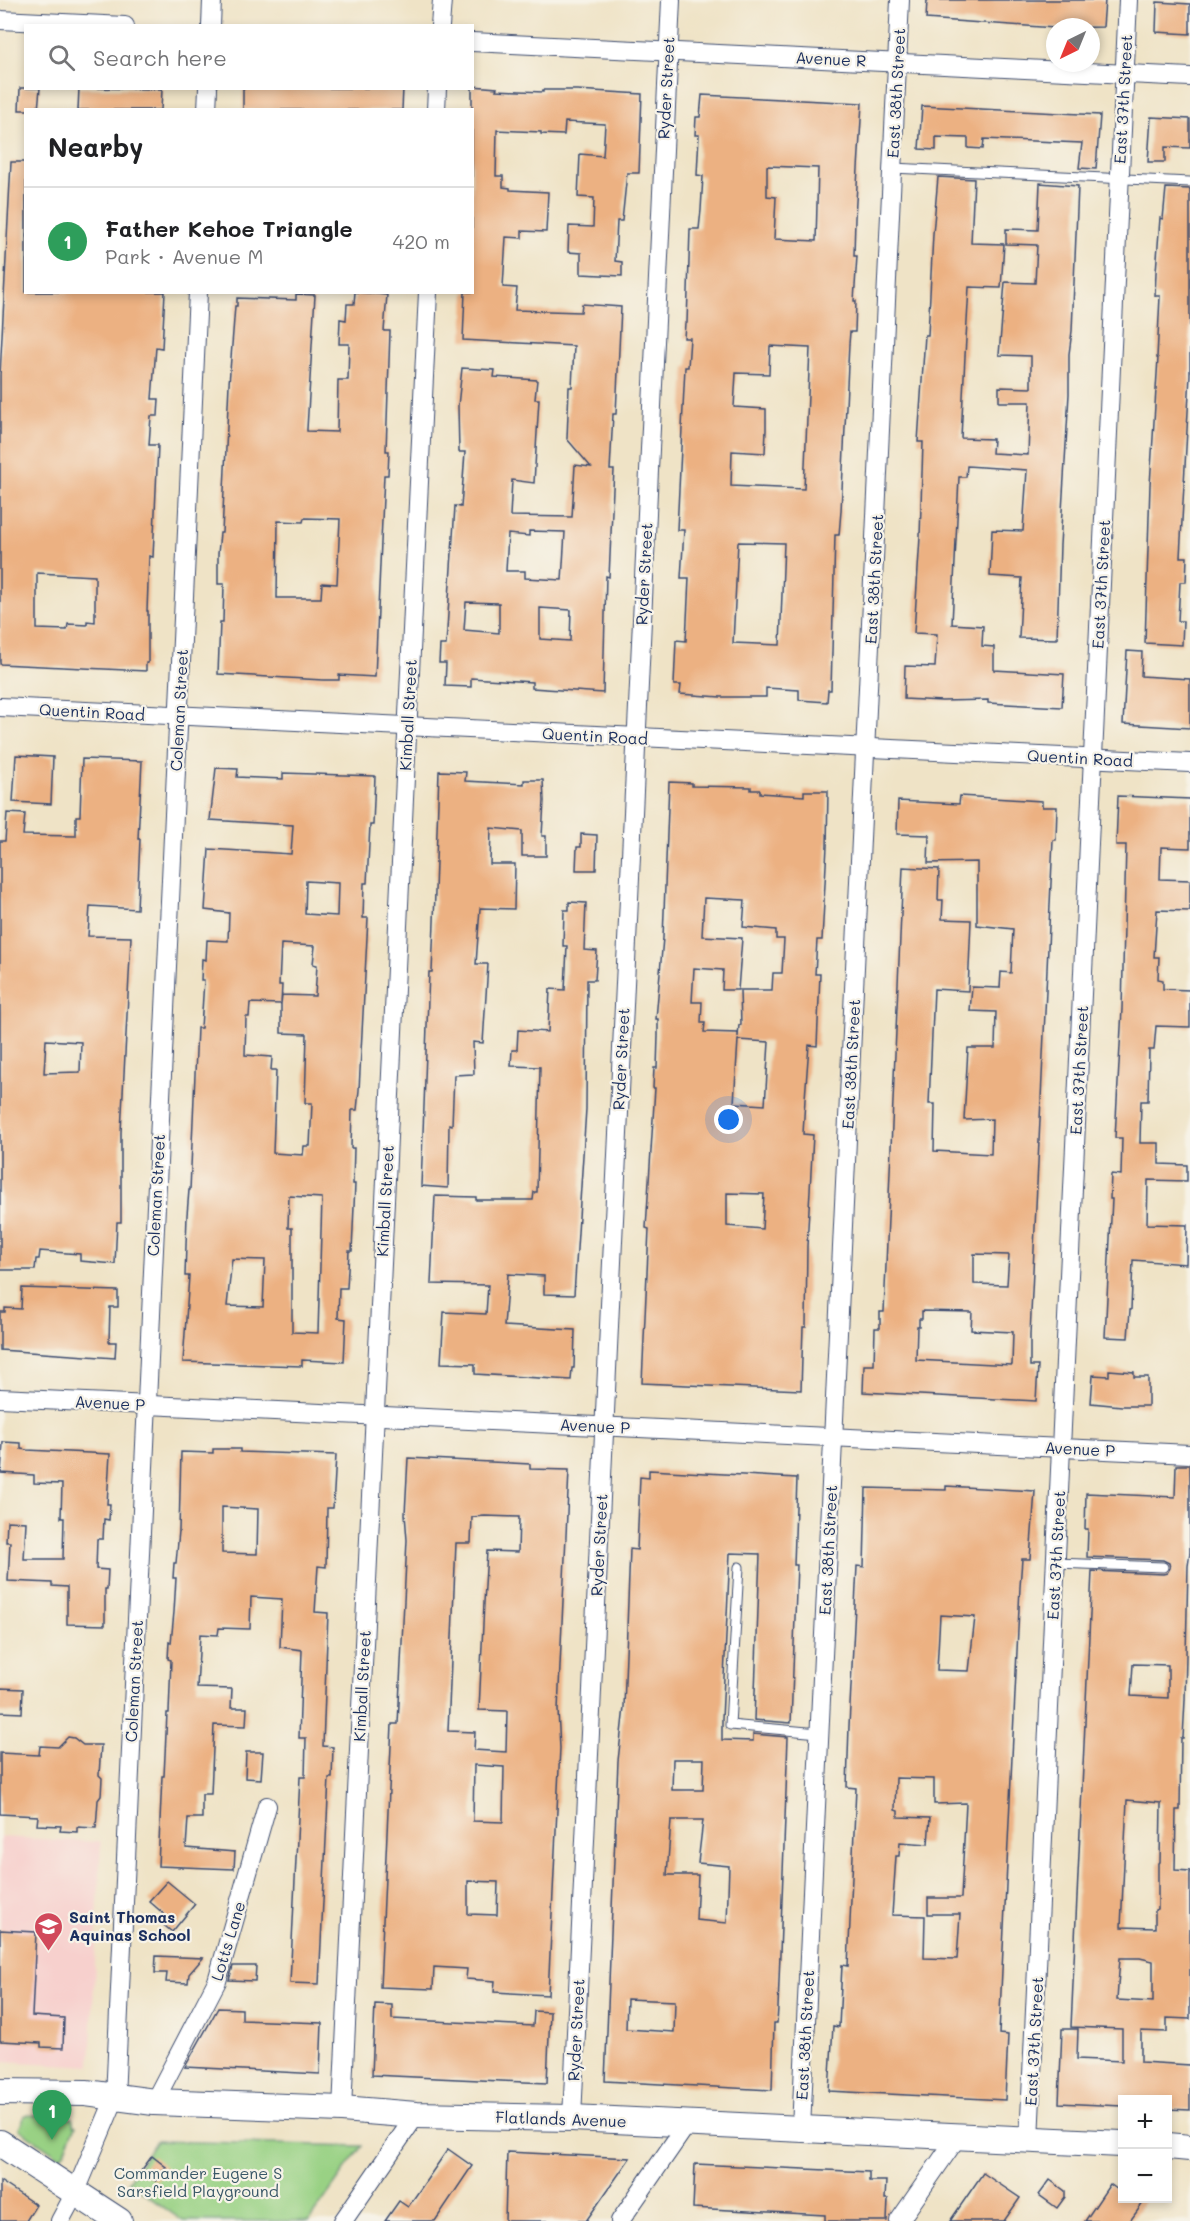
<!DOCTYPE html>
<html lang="en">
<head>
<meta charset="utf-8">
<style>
  :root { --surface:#fff; --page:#f2f2f2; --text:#202124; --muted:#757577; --line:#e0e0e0; --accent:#d1495b }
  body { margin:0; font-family:Mali,sans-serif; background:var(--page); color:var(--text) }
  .controls { position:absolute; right:18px; bottom:18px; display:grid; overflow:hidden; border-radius:0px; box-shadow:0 3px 9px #0003 }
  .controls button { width:54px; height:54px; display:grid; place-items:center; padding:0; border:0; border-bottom:2px solid var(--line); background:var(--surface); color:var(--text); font:30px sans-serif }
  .compass { position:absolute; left:1046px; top:18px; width:54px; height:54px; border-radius:50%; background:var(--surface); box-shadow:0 3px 9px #0003; rotate:223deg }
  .you { position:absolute; left:729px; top:1120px; width:21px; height:21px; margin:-15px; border:4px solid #fff; border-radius:50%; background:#1a73e8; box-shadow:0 0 0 9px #1a73e833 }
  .badge { display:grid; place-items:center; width:39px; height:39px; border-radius:50%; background:var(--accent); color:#fff; font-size:20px; font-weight:700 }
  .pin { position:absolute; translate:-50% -50px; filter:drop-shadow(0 2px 3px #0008) }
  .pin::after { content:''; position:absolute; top:32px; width:21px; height:18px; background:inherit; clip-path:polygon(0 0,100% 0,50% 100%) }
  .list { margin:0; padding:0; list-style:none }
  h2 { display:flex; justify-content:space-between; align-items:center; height:78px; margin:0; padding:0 24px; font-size:26px }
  h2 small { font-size:20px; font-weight:400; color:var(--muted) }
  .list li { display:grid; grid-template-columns:39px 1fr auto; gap:18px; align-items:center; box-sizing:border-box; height:108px; padding:0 24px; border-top:2px solid var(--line) }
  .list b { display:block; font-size:22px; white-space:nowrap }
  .list p { margin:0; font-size:20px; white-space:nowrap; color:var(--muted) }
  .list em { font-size:20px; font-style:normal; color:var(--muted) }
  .icon { flex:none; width:33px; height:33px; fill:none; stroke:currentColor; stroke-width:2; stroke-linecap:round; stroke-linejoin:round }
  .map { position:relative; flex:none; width:1190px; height:2221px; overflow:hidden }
  .search { position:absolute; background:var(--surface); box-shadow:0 3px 9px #0003; left:24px; top:24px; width:450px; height:66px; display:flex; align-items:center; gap:15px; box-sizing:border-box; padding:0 21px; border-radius:0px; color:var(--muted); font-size:22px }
  .panel { position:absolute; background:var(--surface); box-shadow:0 3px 9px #0003; left:24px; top:108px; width:450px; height:186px; border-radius:0px }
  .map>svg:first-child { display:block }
  .built { fill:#f7d0cd }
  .green { fill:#99d184; stroke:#5a8071; stroke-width:1.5 }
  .building { fill:#ecb182; fill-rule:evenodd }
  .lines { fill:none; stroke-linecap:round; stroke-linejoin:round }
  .lane-casing { stroke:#3b4a6e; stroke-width:11 }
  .street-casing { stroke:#3b4a6e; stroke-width:20 }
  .secondary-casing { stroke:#3b4a6e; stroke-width:28 }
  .lane { stroke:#fff; stroke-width:9 }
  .street { stroke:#fff; stroke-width:18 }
  .secondary { stroke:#fff; stroke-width:26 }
  .labels { text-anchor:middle; stroke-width:4.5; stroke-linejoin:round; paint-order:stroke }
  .street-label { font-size:16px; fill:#1b2f5e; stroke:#f7f3e8 }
  .poi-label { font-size:16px; font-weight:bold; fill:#1b2f5e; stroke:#f7f3e8; text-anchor:start }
  .park-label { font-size:16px; fill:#3a5868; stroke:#f7f3e8 }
</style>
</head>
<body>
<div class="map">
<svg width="1190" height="2221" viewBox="0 0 1190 2221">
  <rect width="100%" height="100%" fill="#f7f3e8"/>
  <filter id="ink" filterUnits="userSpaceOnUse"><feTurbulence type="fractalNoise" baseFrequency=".0167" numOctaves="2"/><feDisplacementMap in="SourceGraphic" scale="12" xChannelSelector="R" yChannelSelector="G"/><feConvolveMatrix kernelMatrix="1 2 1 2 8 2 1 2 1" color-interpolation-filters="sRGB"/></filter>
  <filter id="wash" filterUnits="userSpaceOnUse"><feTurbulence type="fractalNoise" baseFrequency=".008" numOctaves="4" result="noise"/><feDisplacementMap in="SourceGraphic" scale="24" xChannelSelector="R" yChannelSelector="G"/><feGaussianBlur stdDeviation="1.35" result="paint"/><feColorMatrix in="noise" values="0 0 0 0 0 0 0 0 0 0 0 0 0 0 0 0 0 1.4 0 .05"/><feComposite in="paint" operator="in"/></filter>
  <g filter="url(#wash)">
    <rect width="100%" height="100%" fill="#efe3c6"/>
    <path class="built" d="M0,1837l101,5 -11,224 -90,-5z"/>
    <g class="green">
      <path d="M25,2115l48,3v7h3l-11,26 -5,6 -41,-28z"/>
      <path d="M156,2141l206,5 -53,75h-126l-55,-39z"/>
    </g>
    <g id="blocks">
      <g class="building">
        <path d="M927,0h178l-2,27 -48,1 -129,-9z"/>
        <path d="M1157,2l33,2v30l-34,-2z"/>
        <path d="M472,86l25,2 -1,2 47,2v-2h34l65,4 -3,79h-12l-5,48h-5l-2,40 7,1v14l-41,-2v-21l-13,-1 1,-26 24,1 1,-29 -16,-1 2,-43 23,2 2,-32 -40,-2 -1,13 -23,-1v-2l-44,-2 -1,46h7v11l7,1v2l38,2 -2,40 -24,-1v7l-16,-1 -3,50 14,1 -2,22 66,2 1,-8 39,3 -5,107h-3l-3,56h4l-1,19 -4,88 -3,-1 -3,117 -71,-5v-6l-61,-4v9l-26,-1 1,-23h-7l1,-18h6l9,-139 6,1 4,-55h-6l-1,-46 4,-38 33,2 -1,7 43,3 -2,19h4l-5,84 -22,-3 -2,36 62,1 3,-52 16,2 -24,-28 2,-52h3l2,-41 -111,-6 2,-48h7zM529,531l36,1 -3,48 -37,-2v-7h-19l2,-37 21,2zM466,602l33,1v30l-35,-3zM540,608l31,2 -1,31 -30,-2z"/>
        <path d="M20,88h20l-2,22h-19z"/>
        <path d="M79,88l83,1 -1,21h-83z"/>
        <path d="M243,88h160l-1,22h-159z"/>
        <path d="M702,95l160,8 -7,115 -1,38h3l-3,45h2l-1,31h-5l-1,12 -8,167 -2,24h-4l-4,155h-3l-1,12 -28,-2v-10l-33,-2v9h-45l-41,-3 1,-9h-7l2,-45 10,1 3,-63h-8l3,-48h-7l8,-163h3l2,-29h-6l1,-15h2l3,-94h9l2,-19 2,-34 -6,-1 2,-40h-4l1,-18h4zM767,166l51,2 -2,73 -42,-2 2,-42 -9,-1zM770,346l40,2 -6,141 -73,-3 1,-35 33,2 1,-23v-21l-32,-2 2,-34 33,1zM738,542l46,1 -4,102 -47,-2z"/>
        <path d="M922,106l178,9 -4,54 -17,-1 3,-25 -98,-4 -1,10 -15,-1v-10l-32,-1v13l-17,-1z"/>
        <path d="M1151,117l39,2v29l-25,-1v15h-17z"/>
        <path d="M11,162h15v130h139l-3,56 -6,-1 -4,52h7l-1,17h-7l-2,29h9l-5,112 -4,-1 -2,55h1v52h-2v8l-146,-7v-289zM37,573l58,3v46l-8,-1v4l-19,-1 -1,6 -30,-1z"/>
        <path d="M938,177l36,2 -3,64 33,1 -3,44 -32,-1 -4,69 -4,82 32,1 -1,14 36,2 2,-53h-31v-15l32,1v-32l-32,-1 6,-73 30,1 2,-38 -31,-1v-15l32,1 2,-47 38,3 -6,145 -3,23v40l-9,151 -3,94 -38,-1 3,-60 -32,-2 2,-46 31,1 4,-61 -60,-4 -1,11h-7l-7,147 31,2 -1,20 12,1v23l70,4 -2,33 -74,-4v-3l-46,1 -38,-2 1,-33 30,1 2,-33 -23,-1 6,-96 3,-95h-5l7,-107h3l5,-101z"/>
        <path d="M1166,188l24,1v186l-10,182h7l-1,25h-6l-2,39h5l-1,24 -37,-2 5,-158 8,-127h-1l3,-62h-5l1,-24 4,-54 3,1z"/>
        <path d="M355,292l32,3 -3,36h6l-4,120h3l-1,24h-4l-9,202 -36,-2v5h-16l-105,-6 2,-52h3l1,-38h-6v-30l2,-21h2l7,-149 6,-78h2v-8l59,2v-6l19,1 -8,134v2l30,1 1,-52h10l1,-36h-10l1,-25 6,1 1,-16h7zM304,518l36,1 -3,65 -15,-1 -1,15h-44l1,-77 25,1z"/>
        <path d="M1127,651l15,1 -1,24 49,3v49l-67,-4z"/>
        <path d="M16,755l37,2 -2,47 -38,-2z"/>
        <path d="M82,759l60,2 -4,78h2l-3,70 -47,-3 -2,30 43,1 -10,195v90h-4l-2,42 -35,-3v-7l-40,-3 -1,8h-3l-1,11h-35v-429h5l2,-28 18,1 -2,21 53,1v-20h4zM46,1040l35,2 -1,30 -36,1z"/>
        <path d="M216,768l22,1 -1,8 46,2v-6l92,3 -2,49h-3l-3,58h-3l-1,35h5l-9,172 -2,20h-5l-1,38h3l-1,36h2l-3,67h-3l-2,37h-8l-1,30 8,1 -2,43 -42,-2v6l-119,-4 6,-86h-4l2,-61 2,-25h1l7,-162h4l3,-48h-3l1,-21 4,1 1,-20 21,1 1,-28 -24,-3 4,-61 82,5 2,-29 -83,-5zM306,881l32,2 -1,33 -32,-2zM281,944l34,2 -2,18 4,1 -2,31 -33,-1 -1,9v29l26,1 -2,69h7l-2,43h-6l-1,9 -30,-2 3,-83h-5l1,-13 -27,-2 1,-38h3l1,-14 31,1 1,-19h-3zM289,1196l33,2 -4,135 -26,-1v-104h-4zM232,1259l33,1 -2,47 -36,-1z"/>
        <path d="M439,771l27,1 -1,9 59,3v-4h19l1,21 -2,35h4v20h-24v-25l-31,-3 -1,36h25l-1,45 -34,-1 -4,56h12l-5,79 -10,-1 1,32 -20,1 -2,50 -3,-1 -1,64 -27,-2 7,-187 1,-27h3l2,-50z"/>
        <path d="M669,782l23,1v3l59,1v3h9v3l44,3v-5h24l-1,55 -5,94h-5l-2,34h5l-3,72 -8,-1 -4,54 -2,35 10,1 -6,111 -1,81h-3l-2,63 -159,-7 7,-154 -3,-1 9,-140h-2l1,-20h3l1,-32v-17h-2l7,-81zM704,898l41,2 -2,27 33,3v9h8l-2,34h-9l-1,17h-32l1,35h-2l-1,12v-4l-34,-1 1,-9h-4l1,-21h-10l2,-34 29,2 -1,20h16l4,-52 -40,-2zM738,1040l31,2 -4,63 -31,-2zM727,1193l37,1 -2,35 -35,-3z"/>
        <path d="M960,796l82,5v6h15l-1,33h-3l-23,495v31h8l-2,35 -173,-9 1,-27h10l1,-37h5v-16h4l19,-445 36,2 -1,31h5l-1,19 29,1 -3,71 -34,-2 -5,115h6l-1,47 57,3 1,-35 -28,1 4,-72h27l1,-36 -26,-1 2,-24 28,1 1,-16 10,1 2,-44 -36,-4v-63l-49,1 1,-28 -32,-1 1,-33 61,3zM974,1254l35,1 -2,30 -33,-1zM922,1311l50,1 -1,18 42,2 -1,33 -96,-5 1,-34h2v-7h3z"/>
        <path d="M1118,796l72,3v49l-29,-1 -1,32 30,1v31l-33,-1 -3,47h5l-1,22 5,1v9l27,1v37l-34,-1 -2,24h-5l-1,51h-7l-1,42h19v21l28,1v16l-39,-1 -1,44 40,1 -1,39 -53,-4 -2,50h-1l-2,28 -23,-1 7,-138h-2l1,-25 10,1 1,-37h-7l7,-129 4,-164h-10z"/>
        <path d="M581,834l16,1 -1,35h-20l1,-23h4z"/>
        <path d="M569,902l17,1 -2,47 13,1 -2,29h-8l-1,129 -12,186 -30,-1v-18l-36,-2 -4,52 71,4 -1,38h-2l-1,12 -96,-6v-10l-34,-1 3,-51 42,2 2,-29 -57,-1 4,-88 41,1v3h57l1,-8h3l3,-125 -29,-1 1,-16h5l1,-20 30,2 2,-43 15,1 2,-44h-4l1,-36h5z"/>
        <path d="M22,1288l96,3v16h-8l-1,35h7l-1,16 -115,-8v-38h5v-4l16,1z"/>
        <path d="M1109,1370l25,2v5h14v29h-26l-31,-3 2,-28 16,1z"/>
        <path d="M3,1442l18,1v6l6,1 83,4 -3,50h3l-1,16 -5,-1 -1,20h-6l-1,30 12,1 -1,19h-2v36l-38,-1v-37l-15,-1v-3l-44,-2 2,-39h-4l1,-21 19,1 -2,37h39l1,-41h-3l1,-34 -28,-1v-8l-33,-2z"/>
        <path d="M213,1449h27v3l96,3 -3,53h-6l-1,59 -8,-1 -3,46 13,1 -5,133 10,1 -1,31h-3l-10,206 -29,-1 10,-206h5l1,-39h-7l3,-88 -22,-3 2,-48 -31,-2 -1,32 -31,-1 -1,7 -18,-1 -3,54 35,1 -1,19h16l-1,18 -32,-1 -3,69h-9v24h-14l-2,30 49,4 -1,17 -76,-3 4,-90h2l3,-63h2l2,-53 -3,-1 1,-17 2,1 3,-31 2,-34h-3l1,-15h2l3,-32 2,-79 32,1zM222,1507l36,2 -1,45 -35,-1z"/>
        <path d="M408,1458l122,6v5l39,1 -11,240 2,38 -12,247 -54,-3 1,-11 -29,-2 1,-10 -33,-2 -1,22 -53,-2 12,-263h6l9,-184 -2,-26zM485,1516l34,1 -1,35 -31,-1 -3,52 -5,107 28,1 -1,41 -32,-2 1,-18 -27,-1 8,-188h15l1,-26zM474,1765l30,2 -1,55 -30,-1zM468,1881l30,1 -1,33 -29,-1z"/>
        <path d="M1176,1465h14v87l-2,14 -3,134 -2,38h-2l-1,72h-4l-1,60 15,1v148l-23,-1v14l-26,-1v31l49,3v45l-23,-1v-9h-45v6l-63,-3 3,-74h16l-1,30 45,2v-32l-51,-2 21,-456 71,3 4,-1 3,-5 -1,-5 -6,-3 -76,-3 1,-28h-3l1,-36 89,4zM1133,1664l35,1v33l-37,-2zM1127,1800l34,3 -1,59 -2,1v46l-3,1v18l-34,-1zM1120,1958h20l13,3v41l-36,-2z"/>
        <path d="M649,1470l148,8 -3,87h3l-6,158 -37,-3 6,-166 -30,-1 -8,166v21l31,1v-7l35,3 -10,271 -1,15h-3l-2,67 -167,-9 13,-320 6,-54 6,-158 7,1 3,-73 9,1zM673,1759h31l-1,31h-31zM671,1820h32l-5,43 31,3 -2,57 -31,-3 2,-45h-31zM627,1999l48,2 -1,31 -48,-3z"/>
        <path d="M946,1486l89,5 -5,68h-8l-2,28 -21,447 9,1 -3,65 -176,-9 4,-65 6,1 3,-62 6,1 8,-178 -9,-1 2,-61 8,-160 7,1 2,-79 80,2zM940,1615l35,2 -6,54 -32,-1zM896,1778l38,1v25l32,-1 -5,95h-33v16h32l-3,45 -33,-1 1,-42 -33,-1 4,-59h3l1,-14 28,2 2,-26 -32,-1v-6l-3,-1z"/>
        <path d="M0,1688l23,1 -1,24 -22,-1z"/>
        <path d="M68,1737l6,1 9,7h18l-2,30 3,3 -1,18 -3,4 -2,28 -19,-1v5l-17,-1 1,-5 -24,-1 1,-9 -38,-2v-61l39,2 1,-9 18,1z"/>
        <path d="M246,1752h17l-2,27 -16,-1z"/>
        <path d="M167,1881l28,23 -23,28 -13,-11 6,-6 -16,-14z"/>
        <path d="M0,1930l36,2 -4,84 32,2 -1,30 -22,-1v-4l-41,-2z"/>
        <path d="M156,1956l47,2 -14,16 -1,9 -22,-1 1,-9h-12z"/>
        <path d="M233,1966h23l-1,15 -26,-1z"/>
        <path d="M375,2004l17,1v14l123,6 18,1 1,-15 16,1 -3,71 -175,-8z"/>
        <path d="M218,2008l24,1v11l80,3 -2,51 -135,-7z"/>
        <path d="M448,2149l24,17 -37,55h-50l14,-20 9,6z"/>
        <path d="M507,2152l123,6 -44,63h-81z"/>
        <path d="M152,2156l14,11 -10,14 -15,-10z"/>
        <path d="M695,2164l174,8v9h17l-1,18h3l-1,22h-62v-6l-132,-7z"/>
        <path d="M983,2173l37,25 -16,23h-54z"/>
        <path d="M1050,2180l15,11v6l-8,11 -18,-13z"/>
        <path d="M0,2181l36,24 -10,16h-26z"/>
        <path d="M1110,2184l12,9v6h24l-16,22h-45z"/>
      </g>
    </g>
  </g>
  <g filter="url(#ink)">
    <use href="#blocks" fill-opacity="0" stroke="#3b4a6e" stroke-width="1.5"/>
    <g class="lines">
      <defs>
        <g id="lane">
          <path d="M892,168l298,14"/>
          <path d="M1056,1563l107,4"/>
          <path d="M739,1567l-9,158 89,8"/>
        </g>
        <g id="street">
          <path d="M0,20l125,6"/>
          <path d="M211,26l1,-26"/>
          <path d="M440,26l2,-26"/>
          <path d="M472,42l718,35"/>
          <path d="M207,110l1,-22"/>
          <path d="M436,110l1,-22"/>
          <path d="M0,707l1190,56"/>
          <path d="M0,1398l1190,56"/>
          <path d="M154,2102l63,-121 50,-175"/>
          <path d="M342,2109l86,-1817"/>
          <path d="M572,2118l99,-2118"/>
          <path d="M801,2129l99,-2129"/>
          <path d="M1029,2140l99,-2140"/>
          <path d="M60,2221l16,-30 39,-93 83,-1806"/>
          <path d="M343,2221l73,-106"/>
          <path d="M620,2221l67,-97"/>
          <path d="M899,2221l59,-85"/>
        </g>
        <g id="secondary">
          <path d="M0,2092l86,1 68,9 188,7 74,6 156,3 550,26"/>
          <path d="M0,2143l119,78"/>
          <path d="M1168,2146l22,2"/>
        </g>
      </defs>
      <use href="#lane" class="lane-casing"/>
      <use href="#street" class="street-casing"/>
      <use href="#secondary" class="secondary-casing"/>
      <use href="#lane" class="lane"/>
      <use href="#street" class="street"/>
      <use href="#secondary" class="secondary"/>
    </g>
  </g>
  <defs>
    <symbol id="school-pin" viewBox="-11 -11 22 30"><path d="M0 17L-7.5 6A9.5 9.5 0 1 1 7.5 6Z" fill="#d1495b" stroke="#f7f3e8"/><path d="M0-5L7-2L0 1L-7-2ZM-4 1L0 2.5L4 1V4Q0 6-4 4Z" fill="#fff"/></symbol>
  </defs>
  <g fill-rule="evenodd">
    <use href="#school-pin" x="32" y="1910" width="33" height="45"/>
  </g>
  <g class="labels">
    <g class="street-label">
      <text transform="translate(831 59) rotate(3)" y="6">Avenue R</text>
      <text transform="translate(666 88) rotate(-87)" y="6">Ryder Street</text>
      <text transform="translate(896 93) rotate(-87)" y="6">East 38th Street</text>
      <text transform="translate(1123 99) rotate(-87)" y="6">East 37th Street</text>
      <text transform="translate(644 574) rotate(-87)" y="6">Ryder Street</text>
      <text transform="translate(874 579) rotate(-87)" y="6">East 38th Street</text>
      <text transform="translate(1101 584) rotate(-87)" y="6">East 37th Street</text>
      <text transform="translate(179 710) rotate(-87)" y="6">Coleman Street</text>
      <text transform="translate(92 712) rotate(3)" y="6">Quentin Road</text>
      <text transform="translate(408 715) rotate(-87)" y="6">Kimball Street</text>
      <text transform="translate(595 736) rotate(3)" y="6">Quentin Road</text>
      <text transform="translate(1080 758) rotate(3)" y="6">Quentin Road</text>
      <text transform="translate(621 1059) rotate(-87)" y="6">Ryder Street</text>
      <text transform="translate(851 1064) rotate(-87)" y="6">East 38th Street</text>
      <text transform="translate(1079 1070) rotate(-87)" y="6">East 37th Street</text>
      <text transform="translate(156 1195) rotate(-87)" y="6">Coleman Street</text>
      <text transform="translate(385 1201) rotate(-87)" y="6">Kimball Street</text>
      <text transform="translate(110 1403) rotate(3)" y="6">Avenue P</text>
      <text transform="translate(595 1426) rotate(3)" y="6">Avenue P</text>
      <text transform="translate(1080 1449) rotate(3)" y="6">Avenue P</text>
      <text transform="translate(599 1545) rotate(-87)" y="6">Ryder Street</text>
      <text transform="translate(828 1550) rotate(-87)" y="6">East 38th Street</text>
      <text transform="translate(1056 1555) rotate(-87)" y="6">East 37th Street</text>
      <text transform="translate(134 1681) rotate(-87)" y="6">Coleman Street</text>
      <text transform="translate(362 1686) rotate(-87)" y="6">Kimball Street</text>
      <text transform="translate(228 1941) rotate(-73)" y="6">Lotts Lane</text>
      <text transform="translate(576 2030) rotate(-87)" y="6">Ryder Street</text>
      <text transform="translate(805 2035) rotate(-87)" y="6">East 38th Street</text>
      <text transform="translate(1034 2041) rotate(-87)" y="6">East 37th Street</text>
      <text transform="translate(561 2119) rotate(2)" y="6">Flatlands Avenue</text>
    </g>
    <g class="poi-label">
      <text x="69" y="1923">Saint Thomas<tspan x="69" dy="18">Aquinas School</tspan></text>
    </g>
    <g class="park-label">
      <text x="198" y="2179">Commander Eugene S<tspan x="198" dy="18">Sarsfield Playground</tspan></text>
    </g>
  </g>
</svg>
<div class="controls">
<button>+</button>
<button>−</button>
</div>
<svg class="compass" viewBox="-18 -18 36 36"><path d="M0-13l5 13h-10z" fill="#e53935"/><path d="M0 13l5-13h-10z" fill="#757577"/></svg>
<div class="you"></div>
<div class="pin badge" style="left:52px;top:2140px;background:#2e9e5b">1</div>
<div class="search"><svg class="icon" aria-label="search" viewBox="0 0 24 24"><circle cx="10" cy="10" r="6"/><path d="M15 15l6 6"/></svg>Search here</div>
<section class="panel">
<h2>Nearby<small></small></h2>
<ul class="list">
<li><span class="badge" style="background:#2e9e5b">1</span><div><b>Father Kehoe Triangle</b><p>Park · Avenue M</p></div><em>420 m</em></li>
</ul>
</section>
</div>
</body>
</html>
